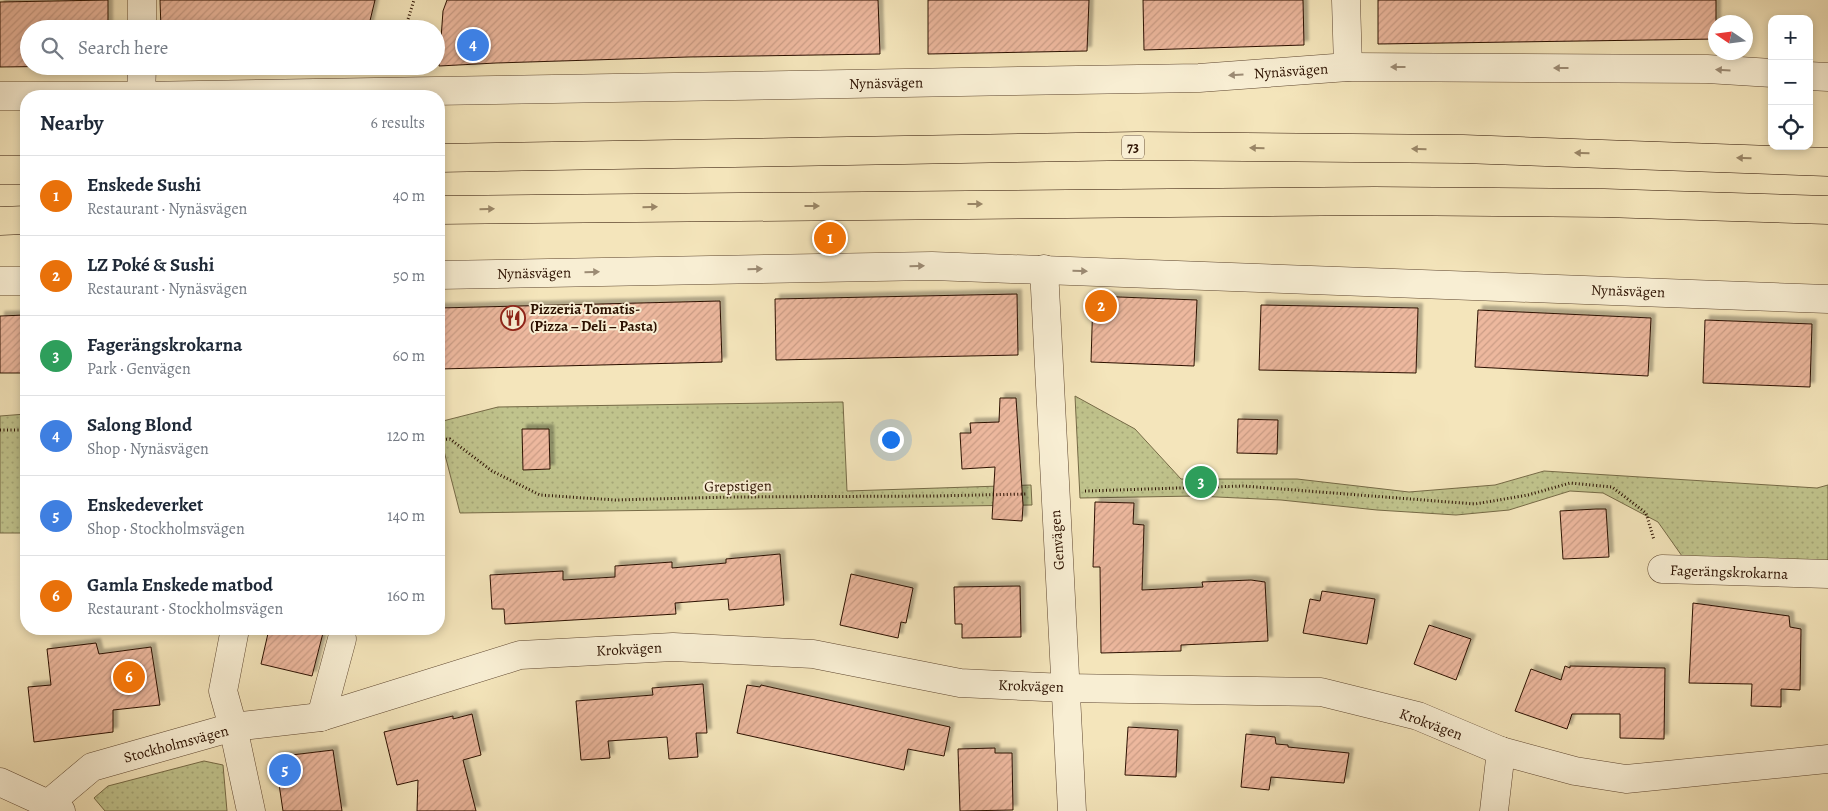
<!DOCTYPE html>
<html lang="en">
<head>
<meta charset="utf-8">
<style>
  :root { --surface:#fff; --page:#f6f6f7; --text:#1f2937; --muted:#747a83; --line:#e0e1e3; --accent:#b45309 }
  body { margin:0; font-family:Alegreya,serif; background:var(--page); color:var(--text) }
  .controls { position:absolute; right:15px; top:15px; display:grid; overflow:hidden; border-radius:10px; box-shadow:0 2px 8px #0003 }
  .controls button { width:45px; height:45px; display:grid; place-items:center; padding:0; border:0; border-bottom:1px solid var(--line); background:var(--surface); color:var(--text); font:25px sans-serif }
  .compass { position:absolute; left:1708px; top:15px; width:45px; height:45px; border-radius:50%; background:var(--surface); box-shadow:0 2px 8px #0003; rotate:283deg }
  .you { position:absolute; left:890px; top:439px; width:18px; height:18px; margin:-12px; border:4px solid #fff; border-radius:50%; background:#1a73e8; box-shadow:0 0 0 8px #1a73e833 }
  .badge { display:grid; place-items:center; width:32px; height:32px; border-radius:50%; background:var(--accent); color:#fff; font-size:16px; font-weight:700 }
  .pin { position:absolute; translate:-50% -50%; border:2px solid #fff; box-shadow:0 1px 5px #0006 }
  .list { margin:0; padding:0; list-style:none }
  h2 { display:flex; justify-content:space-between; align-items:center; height:65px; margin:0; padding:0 20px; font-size:21px }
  h2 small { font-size:16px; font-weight:400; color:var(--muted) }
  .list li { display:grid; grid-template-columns:32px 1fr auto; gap:15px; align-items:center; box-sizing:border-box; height:80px; padding:0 20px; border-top:1px solid var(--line) }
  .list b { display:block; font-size:19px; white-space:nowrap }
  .list p { margin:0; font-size:16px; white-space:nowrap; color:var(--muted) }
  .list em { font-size:16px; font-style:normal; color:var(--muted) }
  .icon { flex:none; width:28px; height:28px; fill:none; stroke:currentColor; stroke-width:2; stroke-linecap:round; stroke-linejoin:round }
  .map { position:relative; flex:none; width:1828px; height:811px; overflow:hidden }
  .search { position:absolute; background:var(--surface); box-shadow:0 2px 8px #0003; left:20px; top:20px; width:425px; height:55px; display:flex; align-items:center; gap:12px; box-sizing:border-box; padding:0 18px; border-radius:28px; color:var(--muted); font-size:19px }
  .panel { position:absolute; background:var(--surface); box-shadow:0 2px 8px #0003; left:20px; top:90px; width:425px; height:545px; border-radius:20px }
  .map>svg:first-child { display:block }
  .grass { fill:url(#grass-dots); stroke:#766a46 }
  .building { fill:url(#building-hatch); stroke:#2c1100; filter:url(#shadow) }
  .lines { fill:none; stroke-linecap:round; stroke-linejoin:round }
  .minor-casing { stroke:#5e462f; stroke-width:29 }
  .highway-casing { stroke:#2c1100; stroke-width:29 }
  .path { stroke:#2c1100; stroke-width:3; stroke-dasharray:1 2.5; stroke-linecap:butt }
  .minor { stroke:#f8eed3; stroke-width:28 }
  .highway { stroke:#f4e5bb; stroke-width:28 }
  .oneway { fill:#9c8b74 }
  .oneway2 { fill:#9a8667 }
  .labels { text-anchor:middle; stroke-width:4; stroke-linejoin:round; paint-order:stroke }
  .shield { fill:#f8eed3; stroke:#69533f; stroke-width:1 }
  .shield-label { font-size:14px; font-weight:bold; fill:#2c1100 }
  .street-label { font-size:15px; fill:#2c1100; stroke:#f8eed3 }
  .poi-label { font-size:15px; font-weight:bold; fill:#2c1100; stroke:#f8eed3; text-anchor:start }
</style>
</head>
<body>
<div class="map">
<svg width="1828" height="811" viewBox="0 0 1828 811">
  <defs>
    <pattern id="grass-dots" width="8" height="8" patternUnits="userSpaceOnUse" patternTransform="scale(1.25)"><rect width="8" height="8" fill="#c0c38c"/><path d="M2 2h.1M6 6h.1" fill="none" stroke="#a5a677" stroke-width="1.8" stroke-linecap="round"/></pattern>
    <pattern id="building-hatch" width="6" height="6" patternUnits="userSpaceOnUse" patternTransform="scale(1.25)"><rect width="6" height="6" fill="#edb89e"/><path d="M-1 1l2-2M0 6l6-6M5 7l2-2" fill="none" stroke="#cb9d86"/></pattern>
    <filter id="shadow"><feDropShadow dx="4.5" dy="-4.5" stdDeviation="1" flood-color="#0004"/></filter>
  </defs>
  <rect width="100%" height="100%" fill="#f4e5bb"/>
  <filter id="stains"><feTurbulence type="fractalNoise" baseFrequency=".004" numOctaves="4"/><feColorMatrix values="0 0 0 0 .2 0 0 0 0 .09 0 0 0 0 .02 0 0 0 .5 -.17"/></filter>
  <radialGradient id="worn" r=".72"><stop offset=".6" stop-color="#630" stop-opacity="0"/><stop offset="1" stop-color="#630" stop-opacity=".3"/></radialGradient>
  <g class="grass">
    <path d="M1075,396l60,33 46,50h116l112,13 86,-7 49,-14 273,17 11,-3v87l-119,-5 -27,-11 -24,-34 -55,-29 -33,-2 -61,19 -53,5 -79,-5 -96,-10 -85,-4 -116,2z"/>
    <path d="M843,402l4,89 184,-6 1,20 -572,8 -16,-62h-5v-29l59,-15z"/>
    <path d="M26,414v119h-26v-117z"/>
    <path d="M204,761l19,4 4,46h-122l-11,-13 14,-12z"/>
  </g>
  <g class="building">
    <path d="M108,0v29h-79v37h48l-77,1v-65z"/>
    <path d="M160,0h215l-7,29h-207z"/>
    <path d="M447,0h431l2,54 -192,3 -192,6 -57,3 4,-55z"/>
    <path d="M928,0h161l-2,51 -159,3z"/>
    <path d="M1143,0h160l1,45 -160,5z"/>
    <path d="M1378,0h338v39l-338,5z"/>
    <path d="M1017,294l1,61 -242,5 -1,-61z"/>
    <path d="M1093,296l104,4 -3,66 -103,-4z"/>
    <path d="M720,301l2,61 -283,7v-61z"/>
    <path d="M1261,305l157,3 -2,65 -157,-3z"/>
    <path d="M1478,310l173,8 -3,58 -173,-9z"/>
    <path d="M26,315v58h-26v-57z"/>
    <path d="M1705,320l107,4 -2,63 -107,-4z"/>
    <path d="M1000,398h16l7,107 -1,16 -30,-2 3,-52 -33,2 -2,-36h11l-1,-10 29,-1z"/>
    <path d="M1238,419l40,1 -1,34 -40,-1z"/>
    <path d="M522,429h27l1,40 -27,1z"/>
    <path d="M1095,502l39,1 -1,21 11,1 -2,65 61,-3 -1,-5 49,-2 14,2 3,59 -87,4v6l-80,2 -1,-86h-7z"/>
    <path d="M1596,509h10l3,48 -46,2 -3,-48z"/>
    <path d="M780,554l4,51 -55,5 -1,-11 -53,4 1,11 -171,10 -1,-15h-12l-2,-34 73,-4v9l52,-3v-11l57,-4v6l54,-5v-4z"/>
    <path d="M851,574l62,14 -7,35 -5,-1 -3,16 -58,-13z"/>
    <path d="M1020,586l1,51 -59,1v-14h-7l-1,-37z"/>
    <path d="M1322,591l53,8 -8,45 -64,-11 7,-34 10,2z"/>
    <path d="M1693,603l96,13 1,11 11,2 -1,61 -19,-1v18l-30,-1 1,-22 -63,-1z"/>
    <path d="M1429,625l42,14 -15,41 -42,-16z"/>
    <path d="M269,629h55l-12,47 -51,-12z"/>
    <path d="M96,643l3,11 52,-7 9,58 -47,5v22l-79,10 -6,-55 23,-2 -4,-36z"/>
    <path d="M1565,666l5,2v-2l95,2 -1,71 -44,-1v-24h-48l-5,15 -52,-18 16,-42 30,11z"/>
    <path d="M703,684l4,49h-11l2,24 -29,2 -2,-22 -59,4 2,17 -29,2 -5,-59 77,-6 -1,-7z"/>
    <path d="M747,685l13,2 1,-2 189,42 -6,29 -36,-7 -4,21 -167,-37z"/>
    <path d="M472,714l9,41 -18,5 13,51h-59l1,-31 -21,5 -13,-53 69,-16v3z"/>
    <path d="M1128,727l50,3 -2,47 -51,-2z"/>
    <path d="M1246,734l29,3 1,7 12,1v2l61,6 -5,30 -73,-6 -2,13 -28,-3z"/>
    <path d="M995,748v5h17l1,57 -53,1 -2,-62z"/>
    <path d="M333,750l9,61h-59l-8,-54z"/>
  </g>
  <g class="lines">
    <defs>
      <g id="minor">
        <path d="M1346,0l2,67"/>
        <path d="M142,29v-29"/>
        <path d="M1809,76l19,1"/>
        <path d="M0,96h141l1058,-18 149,-11 359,2 65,4"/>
        <path d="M141,96l1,-30"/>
        <path d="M1044,269l28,542"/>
        <path d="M439,275l493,-9 896,33"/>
        <path d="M0,281h26"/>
        <path d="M1662,569l166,5"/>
        <path d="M235,629l-12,62 10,36 18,84"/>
        <path d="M321,717l21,-78"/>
        <path d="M0,782l48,22 13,7"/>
        <path d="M48,811v-7l44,-37 141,-40 88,-10 199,-62 153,-8 140,7 147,29 106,5 255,4 97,24 83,35 74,20 51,8 202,-20"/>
        <path d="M1494,811l7,-60"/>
      </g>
      <g id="highway">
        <path d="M439,158l699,-12 325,3 365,13"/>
        <path d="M0,170h26"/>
        <path d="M439,210l935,-9 230,2 224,7"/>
        <path d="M0,221l26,-1"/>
      </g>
    </defs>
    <use href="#minor" class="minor-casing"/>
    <use href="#highway" class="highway-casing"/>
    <g class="path">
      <path d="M405,29l9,-29"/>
      <path d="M0,430h26"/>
      <path d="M439,440l11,-1 42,32 48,24 75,5 116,-3 201,-1 95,-2"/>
      <path d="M1085,491l158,-5 232,18 53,-9 42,-12 42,4 34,26 8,27"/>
    </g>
    <use href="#minor" class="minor"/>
    <use href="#highway" class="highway"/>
  </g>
  <defs><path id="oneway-solid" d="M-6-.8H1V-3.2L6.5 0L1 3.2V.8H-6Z" transform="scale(1.25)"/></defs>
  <g class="oneway">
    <use href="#oneway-solid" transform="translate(1398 67) rotate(-180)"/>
    <use href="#oneway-solid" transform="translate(1561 68) rotate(-180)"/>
    <use href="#oneway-solid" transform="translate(1723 70) rotate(-176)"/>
    <use href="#oneway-solid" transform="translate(1236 75) rotate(176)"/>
    <use href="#oneway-solid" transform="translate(917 266) rotate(-1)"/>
    <use href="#oneway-solid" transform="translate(755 269) rotate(-1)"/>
    <use href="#oneway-solid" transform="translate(1080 271) rotate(2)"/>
    <use href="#oneway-solid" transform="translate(592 272) rotate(-1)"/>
  </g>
  <g class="oneway2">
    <use href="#oneway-solid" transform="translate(1257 148) rotate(-179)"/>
    <use href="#oneway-solid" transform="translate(1419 149) rotate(-179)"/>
    <use href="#oneway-solid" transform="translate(1582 153) rotate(-178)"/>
    <use href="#oneway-solid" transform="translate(1744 158) rotate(-178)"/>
    <use href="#oneway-solid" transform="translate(975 204)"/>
    <use href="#oneway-solid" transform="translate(812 206)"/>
    <use href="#oneway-solid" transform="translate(650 207) rotate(-1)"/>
    <use href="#oneway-solid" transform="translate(487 209) rotate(-1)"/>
  </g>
  <defs>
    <symbol id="restaurant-ring" viewBox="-11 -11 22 22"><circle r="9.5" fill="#f8eed3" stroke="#8f2418" stroke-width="1.5"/><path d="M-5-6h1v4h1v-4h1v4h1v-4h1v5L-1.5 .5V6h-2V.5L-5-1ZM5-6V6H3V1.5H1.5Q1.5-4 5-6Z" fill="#8f2418"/></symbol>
  </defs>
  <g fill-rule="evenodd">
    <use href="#restaurant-ring" x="499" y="304" width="28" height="28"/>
  </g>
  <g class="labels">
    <rect class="shield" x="1122" y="135.5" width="22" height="23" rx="4"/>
    <g class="shield-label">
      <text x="1133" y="152">73</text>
    </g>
    <g class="street-label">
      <text transform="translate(1291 71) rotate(-4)" y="5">Nynäsvägen</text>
      <text transform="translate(886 83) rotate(-1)" y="5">Nynäsvägen</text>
      <text transform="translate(534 273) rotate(-1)" y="5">Nynäsvägen</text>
      <text transform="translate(1628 291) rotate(2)" y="5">Nynäsvägen</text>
      <text transform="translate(738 486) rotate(-1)" y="5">Grepstigen</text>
      <text transform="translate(1057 540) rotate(-94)" y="5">Genvägen</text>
      <text transform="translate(1729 572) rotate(2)" y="5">Fagerängskrokarna</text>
      <text transform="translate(629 649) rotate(-3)" y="5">Krokvägen</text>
      <text transform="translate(1031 686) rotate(2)" y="5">Krokvägen</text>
      <text transform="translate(1431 724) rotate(20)" y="5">Krokvägen</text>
      <text transform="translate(176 744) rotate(-15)" y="5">Stockholmsvägen</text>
    </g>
    <g class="poi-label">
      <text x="530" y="314">Pizzeria Tomatis-<tspan x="530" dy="17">(Pizza – Deli – Pasta)</tspan></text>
    </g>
  </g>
  <rect width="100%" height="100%" filter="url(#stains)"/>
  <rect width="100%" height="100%" fill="url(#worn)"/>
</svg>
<div class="controls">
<button>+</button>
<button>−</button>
<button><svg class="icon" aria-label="locate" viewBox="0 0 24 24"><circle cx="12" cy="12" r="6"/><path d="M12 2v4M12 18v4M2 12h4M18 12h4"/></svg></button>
</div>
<svg class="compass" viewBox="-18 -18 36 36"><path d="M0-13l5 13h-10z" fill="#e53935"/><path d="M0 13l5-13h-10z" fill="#747a83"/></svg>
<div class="you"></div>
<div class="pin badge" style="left:830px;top:238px;background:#e8710a">1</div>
<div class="pin badge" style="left:1101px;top:306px;background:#e8710a">2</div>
<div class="pin badge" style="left:1201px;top:482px;background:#2e9e5b">3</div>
<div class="pin badge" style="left:473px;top:45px;background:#3f7fe0">4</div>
<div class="pin badge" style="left:285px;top:770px;background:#3f7fe0">5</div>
<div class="pin badge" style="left:129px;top:677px;background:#e8710a">6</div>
<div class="search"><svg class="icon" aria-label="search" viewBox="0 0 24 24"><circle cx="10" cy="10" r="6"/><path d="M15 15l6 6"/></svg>Search here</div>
<section class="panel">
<h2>Nearby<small>6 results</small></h2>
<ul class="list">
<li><span class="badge" style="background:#e8710a">1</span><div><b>Enskede Sushi</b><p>Restaurant · Nynäsvägen</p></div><em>40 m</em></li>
<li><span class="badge" style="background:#e8710a">2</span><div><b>LZ Poké &amp; Sushi</b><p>Restaurant · Nynäsvägen</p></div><em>50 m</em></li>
<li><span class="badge" style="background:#2e9e5b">3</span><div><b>Fagerängskrokarna</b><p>Park · Genvägen</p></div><em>60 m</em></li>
<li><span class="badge" style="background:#3f7fe0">4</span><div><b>Salong Blond</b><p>Shop · Nynäsvägen</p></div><em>120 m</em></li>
<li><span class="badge" style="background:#3f7fe0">5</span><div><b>Enskedeverket</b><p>Shop · Stockholmsvägen</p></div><em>140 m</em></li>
<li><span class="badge" style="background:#e8710a">6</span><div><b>Gamla Enskede matbod</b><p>Restaurant · Stockholmsvägen</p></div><em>160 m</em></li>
</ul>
</section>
</div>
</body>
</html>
